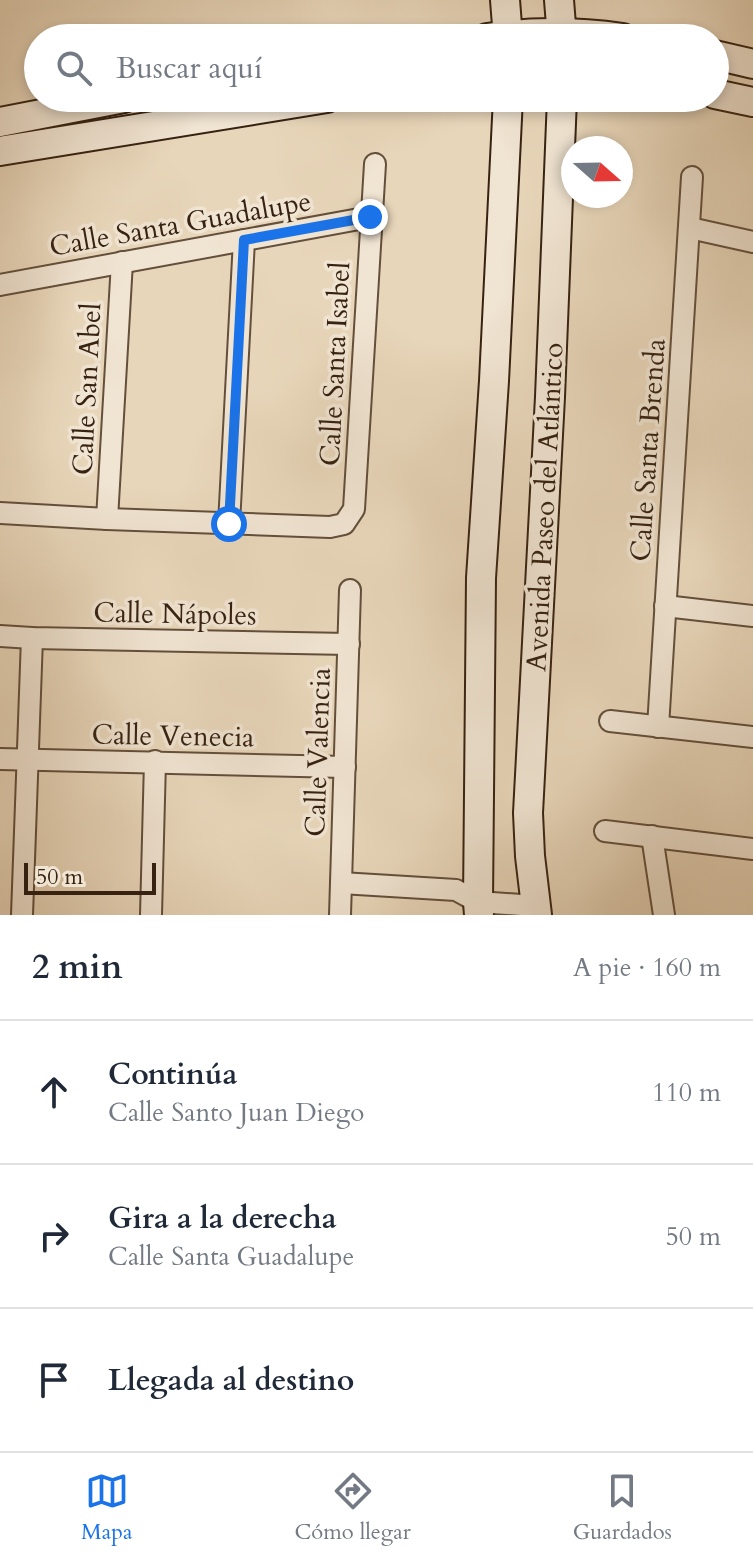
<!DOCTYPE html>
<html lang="es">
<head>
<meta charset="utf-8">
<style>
  :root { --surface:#fff; --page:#f6f6f7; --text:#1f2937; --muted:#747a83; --line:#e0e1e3; --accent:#1a73e8 }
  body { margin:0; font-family:Cardo,serif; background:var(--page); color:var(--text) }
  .compass { position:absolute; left:561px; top:136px; width:72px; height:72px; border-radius:50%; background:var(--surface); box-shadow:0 4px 12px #0003; rotate:110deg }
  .scale { position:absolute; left:24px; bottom:20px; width:132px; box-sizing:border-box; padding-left:8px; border:4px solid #372211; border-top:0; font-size:22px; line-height:28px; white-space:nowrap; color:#372211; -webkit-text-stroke:6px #f0e4d2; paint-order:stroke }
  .stop { position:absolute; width:24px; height:24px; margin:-18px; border:6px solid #1a73e8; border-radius:50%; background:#fff }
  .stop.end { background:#1a73e8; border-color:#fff; box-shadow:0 2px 8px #0008 }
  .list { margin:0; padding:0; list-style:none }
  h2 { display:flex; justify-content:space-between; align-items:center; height:104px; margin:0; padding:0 32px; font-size:34px }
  h2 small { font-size:26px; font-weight:400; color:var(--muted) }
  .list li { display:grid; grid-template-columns:52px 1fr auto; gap:24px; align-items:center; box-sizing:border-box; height:144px; padding:0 32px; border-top:2px solid var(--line) }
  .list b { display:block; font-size:30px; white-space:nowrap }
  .list p { margin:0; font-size:26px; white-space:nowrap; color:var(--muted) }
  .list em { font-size:26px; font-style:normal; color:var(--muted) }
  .icon { flex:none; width:44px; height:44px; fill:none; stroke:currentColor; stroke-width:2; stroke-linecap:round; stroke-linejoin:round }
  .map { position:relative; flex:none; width:753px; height:915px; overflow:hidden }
  .search { position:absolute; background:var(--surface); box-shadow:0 4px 12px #0003; left:24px; right:24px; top:24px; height:88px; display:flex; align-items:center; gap:20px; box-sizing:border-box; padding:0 28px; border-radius:44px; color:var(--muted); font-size:30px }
  .sheet { height:536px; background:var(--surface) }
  nav { display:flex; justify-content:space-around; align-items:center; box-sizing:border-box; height:112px; border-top:2px solid var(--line); background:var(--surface); font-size:22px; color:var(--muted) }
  nav a { display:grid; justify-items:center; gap:4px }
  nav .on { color:var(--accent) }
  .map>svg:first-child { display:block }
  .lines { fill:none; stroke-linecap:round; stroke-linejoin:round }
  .street-casing { stroke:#634f3b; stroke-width:24 }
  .secondary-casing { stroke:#372211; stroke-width:32 }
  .street { stroke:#f0e4d2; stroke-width:20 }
  .secondary { stroke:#f0e4d2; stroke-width:28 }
  .route { stroke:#1a73e8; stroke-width:10 }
  .labels { text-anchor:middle; stroke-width:7; stroke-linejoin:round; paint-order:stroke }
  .street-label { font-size:28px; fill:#372211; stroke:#f0e4d2 }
</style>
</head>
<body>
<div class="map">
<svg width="753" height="915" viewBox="0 0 753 915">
  <rect width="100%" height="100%" fill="#e8d6ba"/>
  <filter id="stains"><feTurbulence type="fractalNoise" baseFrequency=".0025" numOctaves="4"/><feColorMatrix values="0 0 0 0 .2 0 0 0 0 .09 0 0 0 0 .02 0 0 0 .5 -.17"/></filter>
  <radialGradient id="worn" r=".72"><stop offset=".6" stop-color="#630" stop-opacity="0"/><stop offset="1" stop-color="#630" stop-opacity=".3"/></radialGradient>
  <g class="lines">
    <defs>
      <g id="street">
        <path d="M690,228l63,14"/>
        <path d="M0,285l370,-68"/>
        <path d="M0,513l107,6 223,8 14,-3 10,-15 21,-345"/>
        <path d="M107,519l15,-257"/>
        <path d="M229,524l15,-284"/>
        <path d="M665,606l88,10"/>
        <path d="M0,636l32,2 317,6"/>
        <path d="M610,721l143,16"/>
        <path d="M658,727l34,-550"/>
        <path d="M0,759l345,8"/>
        <path d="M605,831l148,18"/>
        <path d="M652,836l12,79"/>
        <path d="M341,883l115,7 22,12 58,4"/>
        <path d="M22,915l10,-277"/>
        <path d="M151,915l4,-154"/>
        <path d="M340,915l10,-325"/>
      </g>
      <g id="secondary">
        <path d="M505,0l3,38"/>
        <path d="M559,0l3,38"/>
        <path d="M487,38c45,-7 92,-6 136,0"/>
        <path d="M715,55l38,9"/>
        <path d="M715,94l38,8"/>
        <path d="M0,122l124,-24"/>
        <path d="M0,151l327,-53"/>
        <path d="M479,915l-1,-13 3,-324 13,-197 14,-283"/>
        <path d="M537,915l-7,-59 -2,-43 22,-416 12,-299"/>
      </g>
    </defs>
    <use href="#street" class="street-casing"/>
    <use href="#secondary" class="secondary-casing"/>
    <use href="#street" class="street"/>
    <use href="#secondary" class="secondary"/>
  </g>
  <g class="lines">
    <path class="route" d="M229,524l15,-284 126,-23"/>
  </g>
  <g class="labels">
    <g class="street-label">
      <text transform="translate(180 223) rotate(-10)" y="10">Calle Santa Guadalupe</text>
      <text transform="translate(334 364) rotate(-87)" y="10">Calle Santa Isabel</text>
      <text transform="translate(86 389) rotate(-87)" y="10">Calle San Abel</text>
      <text transform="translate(647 450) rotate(-86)" y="10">Calle Santa Brenda</text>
      <text transform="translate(544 507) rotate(-87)" y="10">Avenida Paseo del Atlántico</text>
      <text transform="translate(175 613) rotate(1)" y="10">Calle Nápoles</text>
      <text transform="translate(173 735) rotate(1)" y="10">Calle Venecia</text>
      <text transform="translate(317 752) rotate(-88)" y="10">Calle Valencia</text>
    </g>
  </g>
  <rect width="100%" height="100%" filter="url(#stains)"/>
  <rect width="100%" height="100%" fill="url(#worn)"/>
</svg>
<svg class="compass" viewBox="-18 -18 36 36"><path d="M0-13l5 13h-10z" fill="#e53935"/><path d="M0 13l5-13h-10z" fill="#747a83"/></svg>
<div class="scale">50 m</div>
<div class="stop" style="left:229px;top:524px"></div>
<div class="stop end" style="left:370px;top:217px"></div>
<div class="search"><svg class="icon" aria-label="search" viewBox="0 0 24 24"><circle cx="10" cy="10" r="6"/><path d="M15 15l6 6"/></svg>Buscar aquí</div>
</div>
<section class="sheet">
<h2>2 min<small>A pie · 160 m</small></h2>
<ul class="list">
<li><svg class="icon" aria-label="ahead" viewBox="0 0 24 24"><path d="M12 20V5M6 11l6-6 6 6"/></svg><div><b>Continúa</b><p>Calle Santo Juan Diego</p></div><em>110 m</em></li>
<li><svg class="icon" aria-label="right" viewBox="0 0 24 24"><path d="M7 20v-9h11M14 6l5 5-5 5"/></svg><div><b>Gira a la derecha</b><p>Calle Santa Guadalupe</p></div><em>50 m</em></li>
<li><svg class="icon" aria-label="arrive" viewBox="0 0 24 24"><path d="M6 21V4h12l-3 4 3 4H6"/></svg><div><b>Llegada al destino</b></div></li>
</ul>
</section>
<nav>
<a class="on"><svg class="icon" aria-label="map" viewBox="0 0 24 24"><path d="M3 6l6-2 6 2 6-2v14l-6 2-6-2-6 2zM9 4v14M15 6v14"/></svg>Mapa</a>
<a><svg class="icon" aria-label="directions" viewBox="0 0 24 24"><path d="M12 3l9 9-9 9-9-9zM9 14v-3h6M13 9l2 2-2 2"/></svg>Cómo llegar</a>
<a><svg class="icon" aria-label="saved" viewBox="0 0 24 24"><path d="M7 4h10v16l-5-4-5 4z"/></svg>Guardados</a>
</nav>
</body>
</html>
